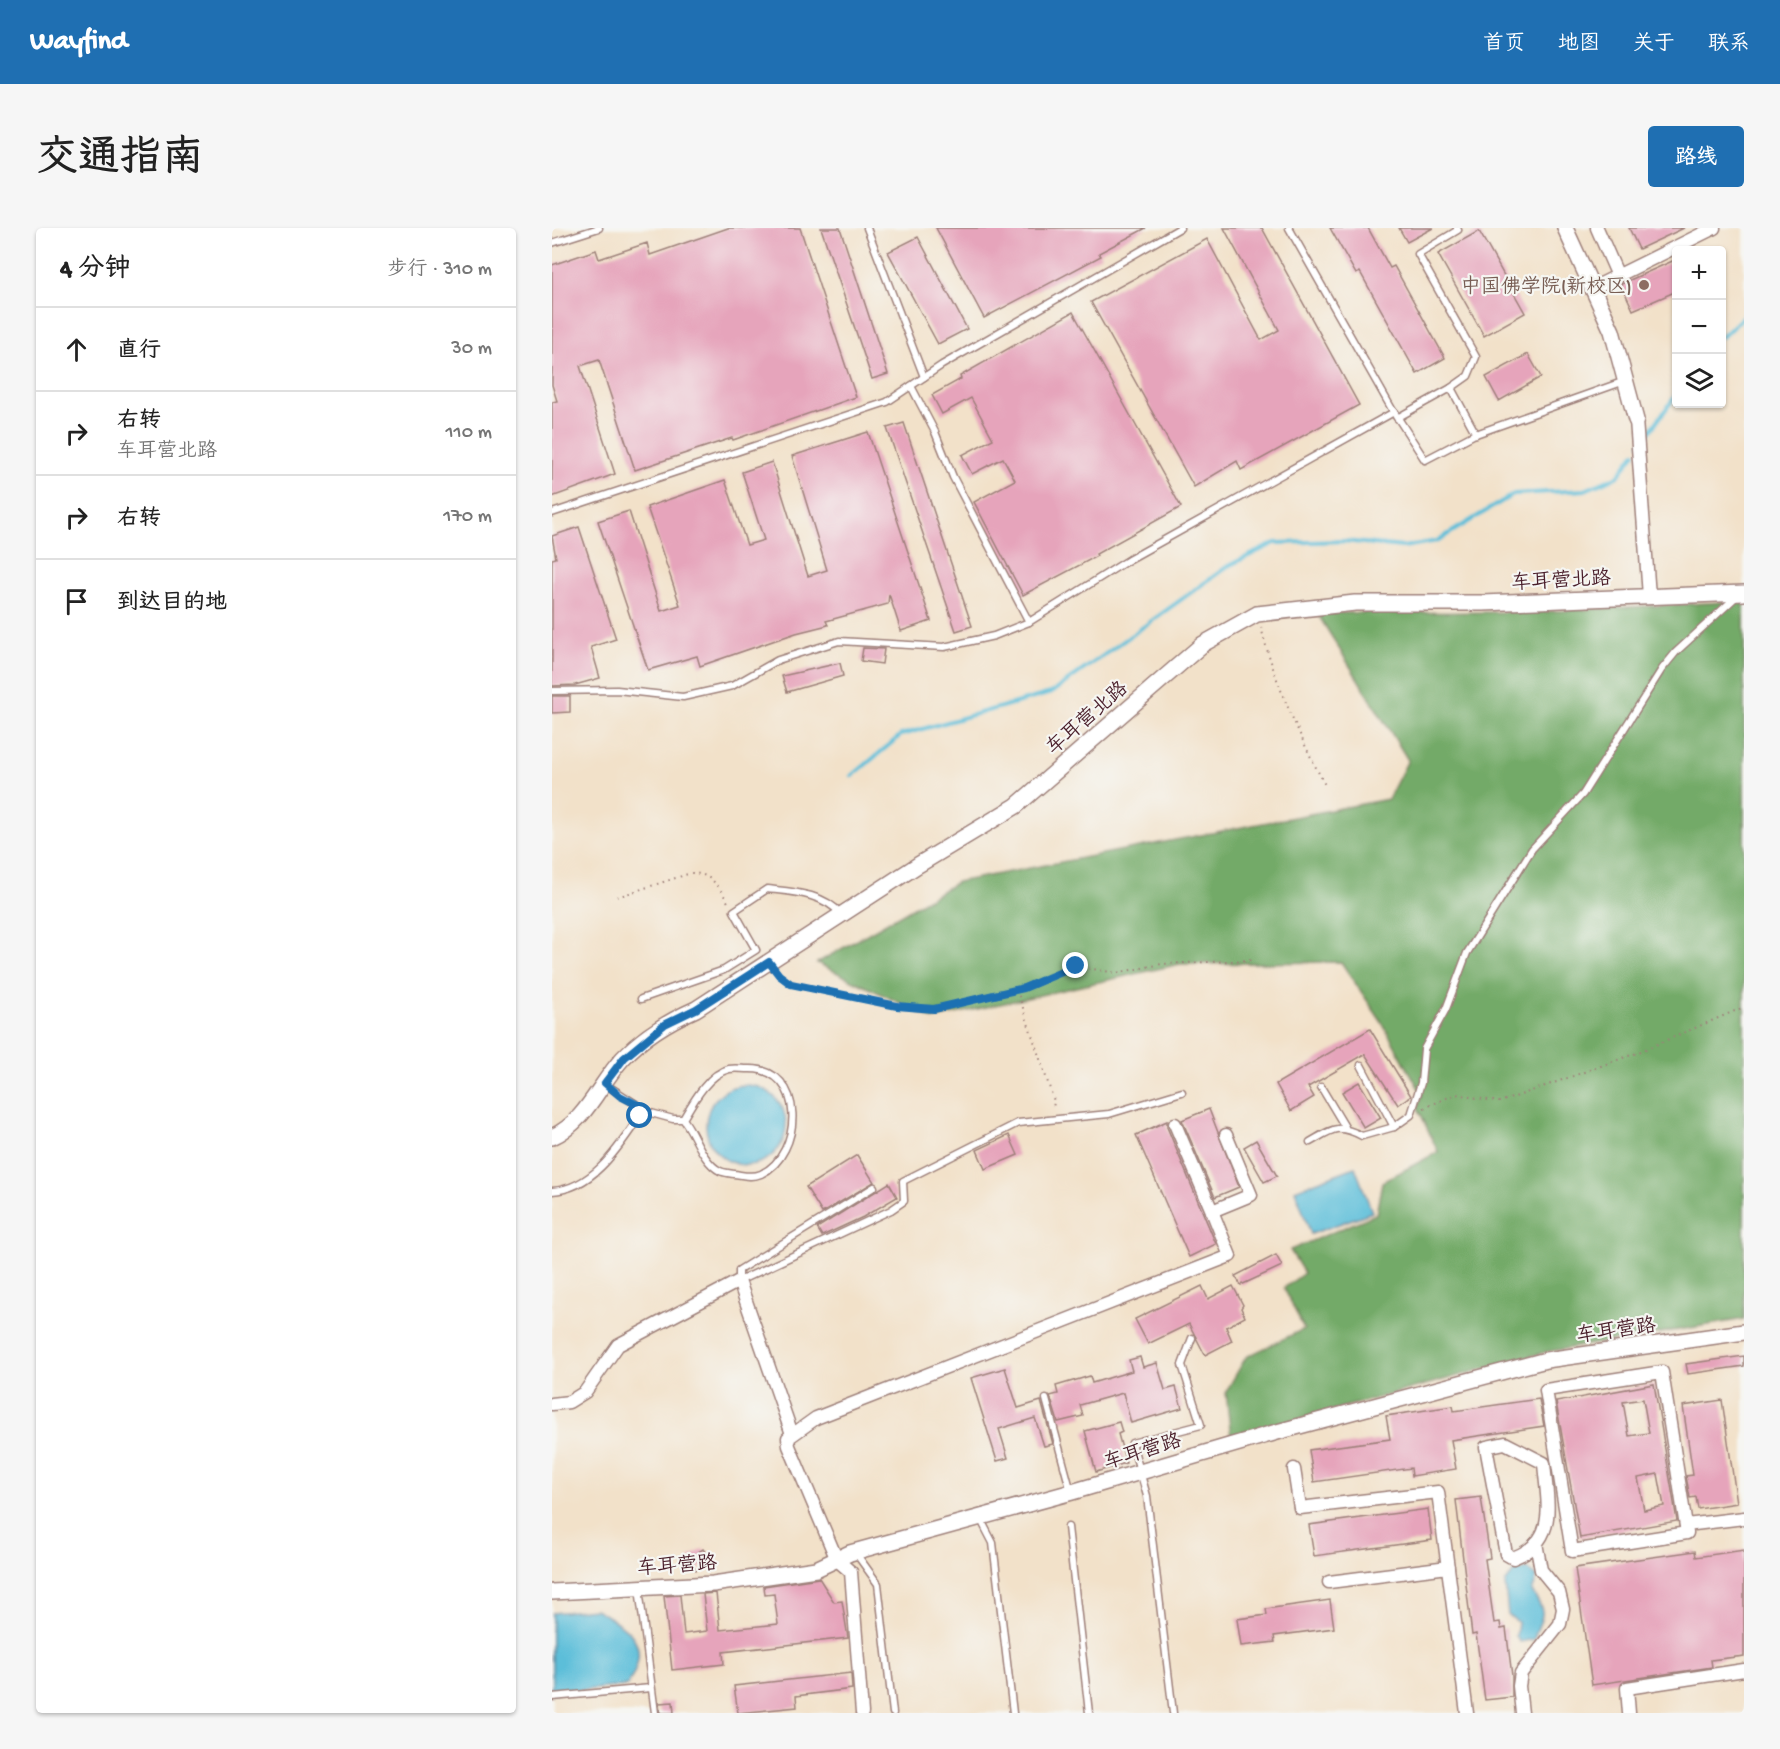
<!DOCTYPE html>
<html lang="zh">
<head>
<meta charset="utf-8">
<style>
  :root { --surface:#fff; --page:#f6f6f6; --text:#222; --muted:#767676; --line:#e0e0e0; --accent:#1f6fb2 }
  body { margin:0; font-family:"Gochi Hand","LXGW WenKai TC",sans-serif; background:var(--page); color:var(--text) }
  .controls { position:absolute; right:18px; top:18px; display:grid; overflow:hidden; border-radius:6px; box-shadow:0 2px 4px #0004 }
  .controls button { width:54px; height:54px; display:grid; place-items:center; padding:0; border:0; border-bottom:2px solid var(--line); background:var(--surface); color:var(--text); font:30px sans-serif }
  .stop { position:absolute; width:18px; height:18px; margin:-14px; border:4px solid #1f6fb2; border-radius:50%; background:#fff }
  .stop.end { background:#1f6fb2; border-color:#fff; box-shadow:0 2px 6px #0008 }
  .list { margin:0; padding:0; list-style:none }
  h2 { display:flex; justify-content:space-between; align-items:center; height:78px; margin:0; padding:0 24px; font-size:26px }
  h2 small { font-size:20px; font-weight:400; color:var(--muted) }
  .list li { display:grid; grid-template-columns:39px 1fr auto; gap:18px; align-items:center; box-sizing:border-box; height:84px; padding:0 24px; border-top:2px solid var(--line) }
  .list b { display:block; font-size:22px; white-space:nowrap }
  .list p { margin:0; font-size:20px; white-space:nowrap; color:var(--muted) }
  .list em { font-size:20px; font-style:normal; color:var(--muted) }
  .icon { flex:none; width:33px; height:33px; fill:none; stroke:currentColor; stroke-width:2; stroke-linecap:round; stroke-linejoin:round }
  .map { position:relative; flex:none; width:1192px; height:1485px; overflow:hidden; border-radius:6px }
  header { display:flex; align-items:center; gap:36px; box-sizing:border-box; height:84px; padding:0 30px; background:var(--accent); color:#fff }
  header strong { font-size:28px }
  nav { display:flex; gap:33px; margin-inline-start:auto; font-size:21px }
  .intro { display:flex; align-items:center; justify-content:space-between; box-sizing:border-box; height:144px; padding:0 36px }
  h1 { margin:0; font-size:42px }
  .button { padding:15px 27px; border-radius:6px; background:var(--accent); color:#fff; font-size:21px; font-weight:700 }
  main { display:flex; gap:36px; padding:0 36px }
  aside { flex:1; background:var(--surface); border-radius:6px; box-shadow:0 2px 4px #0004 }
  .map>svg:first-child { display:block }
  .forest { fill:#73aa68; stroke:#5e644a; stroke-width:1.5 }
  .water { fill:#5bbed9; stroke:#526e82; stroke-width:1.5 }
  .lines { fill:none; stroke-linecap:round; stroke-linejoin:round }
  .stream { stroke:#5bbed9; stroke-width:4 }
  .building { fill:#e6a4bb; fill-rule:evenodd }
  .service-casing { stroke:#9e807a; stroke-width:9 }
  .minor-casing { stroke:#9e807a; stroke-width:15 }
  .tertiary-casing { stroke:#9e807a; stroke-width:18 }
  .path { stroke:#9e807a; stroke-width:2; stroke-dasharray:1.5 4.5; stroke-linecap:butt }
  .service { stroke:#fff; stroke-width:6 }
  .minor { stroke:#fff; stroke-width:12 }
  .tertiary { stroke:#fff; stroke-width:15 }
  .route { stroke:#1f6fb2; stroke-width:8 }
  .education-dot { fill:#8d6e63; stroke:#f6f6f2; stroke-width:2 }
  .labels { text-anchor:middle; stroke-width:4.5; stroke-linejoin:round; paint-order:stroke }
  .education-label { font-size:20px; fill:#785e54; stroke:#f6f6f2; text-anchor:end }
  .street-label { font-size:20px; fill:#4a1f2b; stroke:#f6f6f2 }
</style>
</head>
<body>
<header>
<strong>Wayfind</strong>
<nav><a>首页</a><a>地图</a><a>关于</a><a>联系</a></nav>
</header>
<div class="intro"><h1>交通指南</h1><a class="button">路线</a></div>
<main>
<aside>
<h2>4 分钟<small>步行 · 310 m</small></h2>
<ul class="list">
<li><svg class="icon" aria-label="ahead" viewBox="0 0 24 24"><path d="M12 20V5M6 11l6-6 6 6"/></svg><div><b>直行</b></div><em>30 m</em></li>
<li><svg class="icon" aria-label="right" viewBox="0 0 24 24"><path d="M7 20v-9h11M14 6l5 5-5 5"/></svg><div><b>右转</b><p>车耳营北路</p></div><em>110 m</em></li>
<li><svg class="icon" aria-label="right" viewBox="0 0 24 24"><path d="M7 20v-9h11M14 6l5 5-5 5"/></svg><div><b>右转</b></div><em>170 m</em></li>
<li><svg class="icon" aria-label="arrive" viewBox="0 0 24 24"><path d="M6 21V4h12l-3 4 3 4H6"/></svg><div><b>到达目的地</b></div></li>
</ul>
</aside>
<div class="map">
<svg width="1192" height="1485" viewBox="0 0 1192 1485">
  <rect width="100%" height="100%" fill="#f6f6f2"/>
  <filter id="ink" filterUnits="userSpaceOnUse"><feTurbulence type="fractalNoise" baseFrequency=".0167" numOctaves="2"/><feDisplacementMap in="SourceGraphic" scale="12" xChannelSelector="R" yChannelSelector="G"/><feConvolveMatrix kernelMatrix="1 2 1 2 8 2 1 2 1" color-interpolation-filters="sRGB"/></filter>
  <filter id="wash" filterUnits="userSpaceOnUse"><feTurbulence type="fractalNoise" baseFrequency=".008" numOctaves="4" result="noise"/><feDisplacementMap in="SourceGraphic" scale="24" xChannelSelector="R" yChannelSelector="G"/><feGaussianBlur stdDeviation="1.35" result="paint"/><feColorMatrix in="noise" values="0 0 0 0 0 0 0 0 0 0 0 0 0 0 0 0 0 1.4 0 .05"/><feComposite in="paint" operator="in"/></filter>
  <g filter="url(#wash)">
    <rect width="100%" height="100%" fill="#f2e1c9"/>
    <path class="forest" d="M1192,373v718l-198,33 -315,86 -5,-46 20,-35 58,-28 -20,-41 20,-15 -14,-23 86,-36 6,-32 56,-30 -20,-44 4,-14 -41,-73 -40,-59 -161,2 -247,55 -116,-56 140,-81 431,-83 20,-39 -91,-147 221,-1z"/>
    <g class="water">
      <circle cx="194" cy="897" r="40"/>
      <path d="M803,939l17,45 -61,22 -16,-44z"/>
      <path d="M975,1341l10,8 -5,15c18,26 8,23 2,47l-14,3 -4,-5 2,-15 -10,-7 -3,-32 9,-11z"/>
      <path d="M43,1381c35,20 59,34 32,77l-75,7v-80z"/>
    </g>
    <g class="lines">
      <g class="stream">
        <path d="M1170,109l22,-21"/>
        <path d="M1089,216l35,-49"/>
        <path d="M300,548l49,-41 150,-42 177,-127 47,-23 69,-2 59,6 34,-6 77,-47 71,-4 33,-14 17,-23"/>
      </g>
    </g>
    <g id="blocks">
      <g class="building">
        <path d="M176,0h72l56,169 -123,43 -1,-2 -97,32 -36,-110 -19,6 35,108 -63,23v-95l5,-1 -5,-16v-120l44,-15 3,9 48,-16 3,12z"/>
        <path d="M269,0h19l48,146 -16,5z"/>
        <path d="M384,0h210l-47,25 2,3 -117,62z"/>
        <path d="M672,0h38l97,177 -118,65 -4,-9 -43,26 -103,-185 116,-63 54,101 18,-10z"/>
        <path d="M778,0h38l22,40 4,-2 51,92 -28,16 -57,-102 -4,2z"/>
        <path d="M847,0h34l-26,14z"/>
        <path d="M1077,0h55l-45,21z"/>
        <path d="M927,3l46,82 -41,23 -46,-82z"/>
        <path d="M366,9l49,92 -29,15 -50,-92z"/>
        <path d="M1125,31v32l-44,19 -12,-26z"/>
        <path d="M521,84l108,195 -85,47 1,2 -74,39 -49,-93 41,-22 -12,-22 -31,16 -10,-19 31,-16 -22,-41 -29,16 -10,-19 29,-16 -1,-3z"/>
        <path d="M976,126l13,23 -42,24 -13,-24z"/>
        <path d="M352,195l68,203 -16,5 -69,-203z"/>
        <path d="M316,204l63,189 -30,10 -12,-37 -1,10 -62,17 2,4 -32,8 -96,33 -3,-10 -49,14 -50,-149 31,-10 32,100 19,-6 -33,-98 78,-27 22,65 17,-5 -22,-68 30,-10 36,114 19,-6 -35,-114z"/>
        <path d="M27,299l37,112 -25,8 9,31 -25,7 -23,1v-127l4,-1 -4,-22z"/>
        <path d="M311,420l21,1 -2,15 -21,-3z"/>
        <path d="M288,435l3,13 -56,16 -5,-16z"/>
        <path d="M0,468h18v16l-18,1z"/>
        <path d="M818,801l41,67 -13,9 -33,-51 -57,33 6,10 -23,14 -15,-27z"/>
        <path d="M807,854l22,36 -17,10 -22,-36z"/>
        <path d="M657,881l30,78 -24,10 -33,-77z"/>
        <path d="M615,893v6l49,117 -27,13 -53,-122z"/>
        <path d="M457,907l9,20 -33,14 -8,-19z"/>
        <path d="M704,912l21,36 -13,6 -20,-35z"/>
        <path d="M305,927l17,27 -52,31 -16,-26z"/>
        <path d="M337,955l8,14 -34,20 -41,19 -5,-8z"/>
        <path d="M724,1027l6,11 -41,19 -6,-9z"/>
        <path d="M650,1058l6,13 25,-13 10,19 -2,3 4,9 -19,10 6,14 -27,14 -16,-31 -41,20 -13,-25z"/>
        <path d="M1192,1128v10l-56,8 -2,-10z"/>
        <path d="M588,1129l3,10 14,-4 8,27 11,-3 6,21 -51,15 -8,-30 -43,12 3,11 -25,6 -8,-26 8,-2 -2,-8 34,-10 2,7 40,-12 -3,-11z"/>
        <path d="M453,1140l13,40 23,-7 12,43 -9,2 -9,-28 -36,11 9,29 -11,3 -26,-83z"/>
        <path d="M1102,1156l23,137 -97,17 -24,-136zM1091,1171l6,34 -20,3 -6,-34zM1106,1246l6,32 -20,4 -6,-32z"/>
        <path d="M987,1171l5,27 -93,14 5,29 -44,7 -1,-8 -97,14 -5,-32 81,-11 -4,-23 67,-10 1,5z"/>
        <path d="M1170,1172l15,103 -39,6 -2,-12 -6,1 -4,-22 7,-1 -10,-69z"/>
        <path d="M567,1194l3,10 -4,2 8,29 -30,9 -11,-41z"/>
        <path d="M929,1269l9,61 -5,1 9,64 6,-1 1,7 5,-1 6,48v21l-27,3 -9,-66 -4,1 -16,-135z"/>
        <path d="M876,1281l4,31 -118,16 -5,-31z"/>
        <path d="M151,1321l8,11 -15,10 -7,-12z"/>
        <path d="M1192,1322v106l-33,4 1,7 -120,18 -17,-117 120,-17 1,6z"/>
        <path d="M267,1350l15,24 8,-1 6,37 -125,14 1,12 -52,6 -8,-74 16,-1 4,39 23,-3 -4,-37 13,-1 4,37 58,-6 -4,-30 -9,1 -1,-9z"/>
        <path d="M778,1372l4,28 -60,8 1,6 -34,4 -4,-27 30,-4 -1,-6z"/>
        <path d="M299,1445l1,16 -56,7 1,11 -59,6 -4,-27z"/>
        <path d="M121,1474l1,11h-14l-1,-10z"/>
      </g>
    </g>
  </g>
  <g filter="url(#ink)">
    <use href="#blocks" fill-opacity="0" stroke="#9e807a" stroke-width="1.5"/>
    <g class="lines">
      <defs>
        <g id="service">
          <path d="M315,0l57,149"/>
          <path d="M737,0l108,190 54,-30"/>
          <path d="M905,0l1,2 -40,24 58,103 -8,19 -17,12 25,46"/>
          <path d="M0,15l47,-15"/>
          <path d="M359,158l24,46 18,45 76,145"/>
          <path d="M0,285l335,-111 55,-37 238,-137"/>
          <path d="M0,463l65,-1 66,7 49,-11 46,-26 61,-19 105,6 50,-11 35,-14 101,-63 264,-147 31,48 48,-25 152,-54"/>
          <path d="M89,771l83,-29 32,-20 -22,-39 33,-22c26,3 56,4 74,25"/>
          <path d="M809,837l33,62"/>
          <path d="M769,859l24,40"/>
          <path d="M88,882l33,9h10c10,-17 25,-45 46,-50 6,-1 13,0 19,0 59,-2 55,86 13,105 -9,4 -18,1 -27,0 -4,-1 -10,-1 -14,-3 -18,-9 -24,-36 -37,-52"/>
          <path d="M758,914c23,-13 27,-19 52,-6l32,-9 17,-12 10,-32 3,-34 22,-40 21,-56 65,-104 51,-55 79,-125 14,-17 61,-56"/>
          <path d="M322,959l-135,83v11l152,-71 13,-9 -1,-20 115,-58 91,-9 73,-22"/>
          <path d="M0,963c41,-2 67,-44 88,-75l-4,-12 -31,-20"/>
          <path d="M494,1171l25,93"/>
          <path d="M428,1290l13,25 20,170"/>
          <path d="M516,1299l21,186"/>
          <path d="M303,1324l23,32 15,129"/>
          <path d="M87,1360l16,125"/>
          <path d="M0,1469l99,-9"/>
          <path d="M621,1485l-26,-217 -15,-53 69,-18 -19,-60 10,-27"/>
        </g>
        <g id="minor">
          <path d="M1045,0l21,48"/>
          <path d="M1041,60l121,-60"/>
          <path d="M1084,192l13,176"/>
          <path d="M623,896l37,87"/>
          <path d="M1110,1144l25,161 -115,18 -26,-161z"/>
          <path d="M0,1176l17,-2 16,-10 33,-47 121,-64 53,153"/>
          <path d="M953,1215l39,20c3,40 15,78 -31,95l-7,-4 -20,-107z"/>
          <path d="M742,1241l6,39 138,-16 29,221"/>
          <path d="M1134,1297l58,-7"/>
          <path d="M777,1354l119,-15"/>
          <path d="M310,1485l-11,-141 -14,-12 -48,-114 -1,-8 28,-20 414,-162 -18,-45 39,-16 -25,-60"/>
          <path d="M970,1485l-3,-27 2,-13 39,-49 3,-15 -4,-17 -18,-22 -5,-27"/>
          <path d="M1077,1485l-2,-25 117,-18"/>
        </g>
        <g id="tertiary">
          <path d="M1013,0l47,103 24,89"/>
          <path d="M0,909c34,-15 47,-53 71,-79 21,-22 46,-37 73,-49l222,-144 98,-59 187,-162 54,-30 98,-11h128l261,-10"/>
          <path d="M0,1364l161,-8 103,-15 34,-16 222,-61 205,-60 269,-72 198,-28"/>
        </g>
      </defs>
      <use href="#service" class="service-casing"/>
      <use href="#minor" class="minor-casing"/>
      <use href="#tertiary" class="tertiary-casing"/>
      <g class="path">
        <path d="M709,399c14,57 38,108 65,160"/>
        <path d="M65,669l74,-24c21,0 28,14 38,31"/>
        <path d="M226,745l13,11 24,7 82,15 37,3 90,-21 52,-22 40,7 46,-9 90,-4"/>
        <path d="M465,762l37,111 -1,8"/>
        <path d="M872,880l32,-14 43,8 13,-4 122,-44 110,-47"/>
      </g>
      <use href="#service" class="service"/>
      <use href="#minor" class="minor"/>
      <use href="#tertiary" class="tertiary"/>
    </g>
  </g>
  <g class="lines" filter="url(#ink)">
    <path class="route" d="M88,888l-4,-12 -16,-8 -15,-13 19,-25 41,-34 31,-15 73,-47 10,13 12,9 106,22 37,3 90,-21 52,-22"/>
  </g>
  <circle class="education-dot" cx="1092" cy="57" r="6"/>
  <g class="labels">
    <g class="education-label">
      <text x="1080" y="64">中国佛学院(新校区)</text>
    </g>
    <g class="street-label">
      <text transform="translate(1009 351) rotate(-3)" y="7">车耳营北路</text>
      <text transform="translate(534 489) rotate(-41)" y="7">车耳营北路</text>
      <text transform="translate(1064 1101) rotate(-8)" y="7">车耳营路</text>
      <text transform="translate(590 1222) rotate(-17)" y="7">车耳营路</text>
      <text transform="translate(125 1336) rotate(-4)" y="7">车耳营路</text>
    </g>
  </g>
</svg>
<div class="controls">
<button>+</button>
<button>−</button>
<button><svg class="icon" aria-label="layers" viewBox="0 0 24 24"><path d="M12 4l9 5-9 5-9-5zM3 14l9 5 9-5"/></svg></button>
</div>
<div class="stop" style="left:88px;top:888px"></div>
<div class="stop end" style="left:524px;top:738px"></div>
</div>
</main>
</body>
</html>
